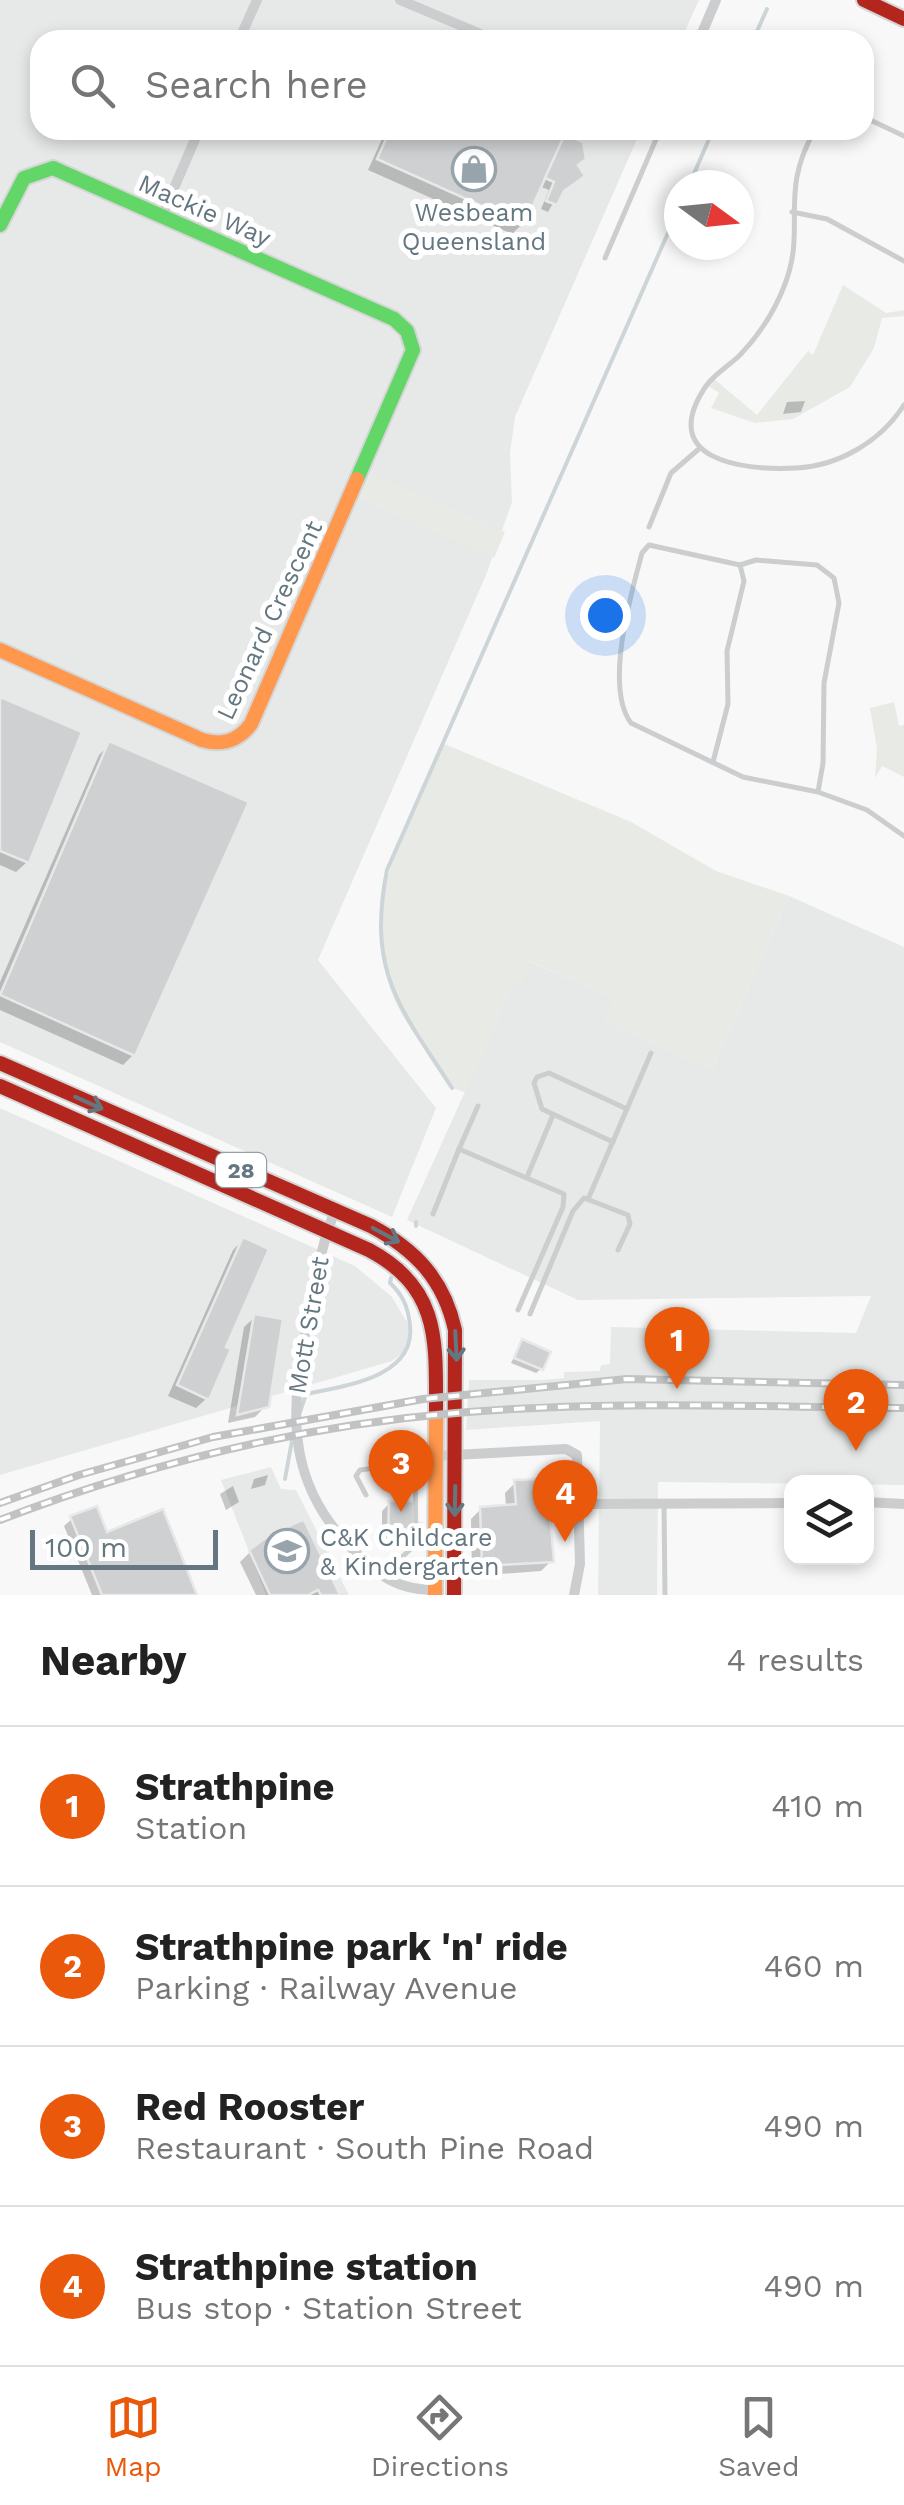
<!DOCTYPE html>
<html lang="en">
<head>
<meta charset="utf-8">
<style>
  :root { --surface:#fff; --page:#f6f6f6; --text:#222; --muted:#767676; --line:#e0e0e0; --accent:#ea580c }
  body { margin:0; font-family:"Work Sans",sans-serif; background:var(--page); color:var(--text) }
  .controls { position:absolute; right:30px; bottom:30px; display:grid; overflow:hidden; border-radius:20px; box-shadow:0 5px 15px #0003 }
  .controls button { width:90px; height:90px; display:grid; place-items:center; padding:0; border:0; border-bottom:2px solid var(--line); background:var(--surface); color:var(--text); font:50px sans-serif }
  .compass { position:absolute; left:664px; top:170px; width:90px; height:90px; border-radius:50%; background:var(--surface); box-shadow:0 5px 15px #0003; rotate:105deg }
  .scale { position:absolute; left:30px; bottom:25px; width:188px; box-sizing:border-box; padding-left:10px; border:5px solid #647781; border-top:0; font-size:28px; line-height:35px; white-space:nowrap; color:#647781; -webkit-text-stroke:8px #fff; paint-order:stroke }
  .you { position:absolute; left:605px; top:615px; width:35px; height:35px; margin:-25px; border:8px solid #fff; border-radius:50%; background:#1a73e8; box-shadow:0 0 0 15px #1a73e833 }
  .badge { display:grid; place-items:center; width:65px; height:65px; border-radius:50%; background:var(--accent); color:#fff; font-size:32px; font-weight:700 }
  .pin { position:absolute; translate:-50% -82px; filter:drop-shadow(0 2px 5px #0008) }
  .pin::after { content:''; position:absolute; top:52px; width:35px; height:30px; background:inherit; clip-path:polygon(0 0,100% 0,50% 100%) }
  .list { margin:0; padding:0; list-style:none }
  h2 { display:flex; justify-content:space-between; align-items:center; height:130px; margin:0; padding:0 40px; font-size:42px }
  h2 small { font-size:32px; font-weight:400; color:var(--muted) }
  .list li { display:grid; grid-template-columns:65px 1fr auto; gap:30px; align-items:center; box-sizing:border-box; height:160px; padding:0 40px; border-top:2px solid var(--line) }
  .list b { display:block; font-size:38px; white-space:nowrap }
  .list p { margin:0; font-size:32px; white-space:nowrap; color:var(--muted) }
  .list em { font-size:32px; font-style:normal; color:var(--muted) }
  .icon { flex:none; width:55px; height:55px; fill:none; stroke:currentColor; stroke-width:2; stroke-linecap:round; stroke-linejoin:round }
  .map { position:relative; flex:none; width:904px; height:1595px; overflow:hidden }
  .search { position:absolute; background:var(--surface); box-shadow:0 5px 15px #0003; left:30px; right:30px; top:30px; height:110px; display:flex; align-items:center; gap:25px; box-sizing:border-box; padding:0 35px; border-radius:30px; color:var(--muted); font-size:38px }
  .sheet { height:770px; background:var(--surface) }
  nav { display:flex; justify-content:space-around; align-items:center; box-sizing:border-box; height:140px; border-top:2px solid var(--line); background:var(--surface); font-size:28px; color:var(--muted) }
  nav a { display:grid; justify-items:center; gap:5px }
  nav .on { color:var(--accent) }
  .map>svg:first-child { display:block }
  .built { fill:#e7e9e8 }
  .green { fill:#e7eae5 }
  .shadow { fill:#0003 }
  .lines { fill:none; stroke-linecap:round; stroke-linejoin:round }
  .stream { stroke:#cdd5d8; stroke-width:4 }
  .building { fill:#ced0d1; stroke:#e8e8e8; stroke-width:2.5 }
  .fast-casing { stroke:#d4d5d5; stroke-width:18 }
  .slow-casing { stroke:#d4d5d5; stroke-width:18 }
  .jam-casing { stroke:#d4d5d5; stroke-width:18 }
  .lane { stroke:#cbcdce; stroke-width:5 }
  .street { stroke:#cbcdce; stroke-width:10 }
  .fast { stroke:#63d668; stroke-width:14 }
  .slow { stroke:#ff974d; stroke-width:14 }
  .jam { stroke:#b3261e; stroke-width:14 }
  .rail-casing { stroke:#c1c2c3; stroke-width:8 }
  .rail { stroke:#fff; stroke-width:4; stroke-dasharray:11; stroke-linecap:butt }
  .oneway { stroke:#647781 }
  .labels { text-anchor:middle; stroke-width:10; stroke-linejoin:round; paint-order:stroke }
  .shield { fill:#fff; stroke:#92a0a7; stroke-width:2.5 }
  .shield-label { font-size:22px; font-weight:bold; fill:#647781 }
  .street-label { font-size:25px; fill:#647781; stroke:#fff }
  .poi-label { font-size:25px; fill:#647781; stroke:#fff }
</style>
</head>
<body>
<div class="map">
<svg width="904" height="1595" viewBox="0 0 904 1595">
  <rect width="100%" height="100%" fill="#f8f8f8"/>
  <g class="built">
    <path d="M0,0h699l-18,40h-641v90h601l-126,287 -5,36 2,49 -26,73 -168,385 118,148 -44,109 -392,-175z"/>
    <path d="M789,896l115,51v538l-246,-3 -1,113h-59l2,-174 -134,9 3,-50h73l22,-2v-6l36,-1 1,-6 9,-1 1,-37 245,6 15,-37 -293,4 -171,-80 108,-239 16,-19 84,37 -10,23 107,48z"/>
    <path d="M0,1108l355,158 37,31 16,27 2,23 -18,14 -392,114z"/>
    <path d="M271,1467l10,22 15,1 53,105h-83l-45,-115z"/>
  </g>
  <g class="green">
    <path d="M843,285l43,28 18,-3v6l-22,2 -8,30 -24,39 -57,32 -38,4 -44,-15 8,-15 -12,-8 6,-7 44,37 51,-64 5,4z"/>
    <path d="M363,470l142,62 -11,26 -142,-62z"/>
    <path d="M894,702l5,24 5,-1v52l-22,-11 -7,12 2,-30 -7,-40z"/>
    <path d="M442,743l189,79 85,49 73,25 -77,174 -108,-48 10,-23 -82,-37 -10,22 -7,-2 -50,110 -13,-4c-18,-29 -45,-59 -58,-90 -38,-91 13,-173 48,-255z"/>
  </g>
  <g class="shadow">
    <path d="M386,130h178l-2,5 13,31 -27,46 -7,-3 8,-19 -10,-4 -17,38 -10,10 -144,-64z"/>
    <path d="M805,401l-4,11 -18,2 4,-12z"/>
    <path d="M0,700l27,162 -11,10 -16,-7z"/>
    <path d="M110,744l23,311 -10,10 -123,-55v-28l99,-227z"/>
    <path d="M243,1240l-20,108 -16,50 -11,10 -28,-12 65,-146z"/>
    <path d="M255,1317l11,89 -11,11 -27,6 16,-96z"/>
    <path d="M522,1342l19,27 -5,4 -25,-10z"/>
    <path d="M268,1475l-3,10 -14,4 3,-10z"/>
    <path d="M515,1483l36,19 -5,5 5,54 -10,10 -69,5 -1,-57 10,-10 25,-2 -1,-14z"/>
    <path d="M233,1486l6,16 -13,8 -6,-16z"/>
    <path d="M390,1503l28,28 -15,15h-21v-35z"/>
    <path d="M72,1519l33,16 90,60h-103l-28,-69z"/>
    <path d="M284,1531l53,64h-81l-16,-33 10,-10 26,-8z"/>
  </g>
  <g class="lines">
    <g class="stream">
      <path d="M753,40l14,-31"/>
      <path d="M689,185l24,-55"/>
      <path d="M452,1088c-53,-82 -85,-116 -65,-218l292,-662"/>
      <path d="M416,1222v4"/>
      <path d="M300,1412l6,-18c37,-8 110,-16 104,-69 -2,-18 -7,-30 -20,-42l1,-5"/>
      <path d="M285,1479l8,-44"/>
    </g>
  </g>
  <g class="building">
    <path d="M390,130h177l-43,95 -147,-66z"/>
    <path d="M565,134l18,8 3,17 -8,6 7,11 -21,15 -7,14 -11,-4 8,-19 -9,-4z"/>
    <path d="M0,697l82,35 -53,131 -29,-12z"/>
    <path d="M109,741l140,61 -114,254 -135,-61z"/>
    <path d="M243,1237l26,12 -43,98 5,2 -22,51 -32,-15z"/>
    <path d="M254,1314l29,5 -14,88 -32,8z"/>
    <path d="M522,1339l29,13 -8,18 -29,-12z"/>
    <path d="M537,1479l1,11 15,-1 1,14h-5l5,59 -72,4 -2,-59 36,-3 -2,-24z"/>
    <path d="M389,1501h25v22h7v9h-8v8l-25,-1z"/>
    <path d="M97,1506l10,26 56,-23 34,86h-95l-32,-79z"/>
    <path d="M302,1520l3,2 35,73h-19l-3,-5 -10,5h-38l-21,-45 18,-13 4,7 16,-8 -4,-7z"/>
  </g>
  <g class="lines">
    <defs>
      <path id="fast" d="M0,225l24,-47 29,-10 341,151 13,12 6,19 -56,129"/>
      <g id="slow">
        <path d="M0,650l202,90c21,6 36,1 49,-16l106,-245"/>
        <path d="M435,1595l1,-184"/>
      </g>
      <g id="jam">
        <path d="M864,0l40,19"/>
        <path d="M0,1063l371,163c45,24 73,54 84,104l-1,265"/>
        <path d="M0,1086l369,164c71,38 67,90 67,161"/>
      </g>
    </defs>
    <use href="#fast" class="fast-casing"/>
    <use href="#slow" class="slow-casing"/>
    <use href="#jam" class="jam-casing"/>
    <g class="lane">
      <path d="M864,117l40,19"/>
      <path d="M815,130c-37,63 -8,97 -30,154 -10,27 -26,51 -45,71 -11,11 -25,18 -34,31 -50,74 37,85 90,82 43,-2 85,-27 108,-63"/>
      <path d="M792,212l35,7 77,42"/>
      <path d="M605,258l55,-128"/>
      <path d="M649,527l22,-54 29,-25"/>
      <path d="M713,762l15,-58 -1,-53 17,-70 -4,-16"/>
      <path d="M818,792l5,-29 1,-80 15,-80 -5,-25 -17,-13 -61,-5 -16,5 -91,-20 -7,8c-11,41 -38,134 -11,170l112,54 75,15 49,18 37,26"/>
      <path d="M613,1142l-71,-33 -8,-26 3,-6 12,-4 78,36"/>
      <path d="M459,1149l19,-43"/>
      <path d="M527,1177l26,-62"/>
      <path d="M589,1197l62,-144"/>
      <path d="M433,1214l26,-65 105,45 -1,13 -45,103"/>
      <path d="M530,1314l43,-103 11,-13 44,17 2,9 -12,26"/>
      <path d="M366,1495l-10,-19 4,-6 44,-6 11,5 1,75 -32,30"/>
      <path d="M664,1504l1,91"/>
    </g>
    <g class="street">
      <path d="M400,0l95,40"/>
      <path d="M239,40l18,-40"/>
      <path d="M699,40l17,-40"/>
      <path d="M162,216l37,-86"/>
      <path d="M335,1211c-14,34 -19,68 -26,103 -18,92 -27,163 43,235 27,27 46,42 86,41"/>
      <path d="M435,1456l131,-7 11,6 3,109 -6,31"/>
      <path d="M866,1502l38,2"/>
      <path d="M581,1504l211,-1"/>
    </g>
    <use href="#fast" class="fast"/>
    <use href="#slow" class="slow"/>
    <use href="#jam" class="jam"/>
    <defs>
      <g id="rail">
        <path d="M0,1503l79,-28 134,-38 210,-38 204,-20 277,6"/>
        <path d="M0,1520c146,-56 300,-94 456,-107 149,-13 299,-6 448,-5"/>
      </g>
    </defs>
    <use href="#rail" class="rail-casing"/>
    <use href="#rail" class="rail"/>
  </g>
  <defs><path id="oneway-shaft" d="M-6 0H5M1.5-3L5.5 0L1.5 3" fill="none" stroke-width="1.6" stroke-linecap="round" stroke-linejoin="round" transform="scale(2.5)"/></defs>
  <g class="oneway">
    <use href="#oneway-shaft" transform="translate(89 1103) rotate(24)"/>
    <use href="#oneway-shaft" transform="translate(386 1235) rotate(28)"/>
    <use href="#oneway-shaft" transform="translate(456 1346) rotate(87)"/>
    <use href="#oneway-shaft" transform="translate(455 1501) rotate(91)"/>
  </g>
  <defs>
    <symbol id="shop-ring" viewBox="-11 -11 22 22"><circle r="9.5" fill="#fff" stroke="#98a4ab" stroke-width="1.5"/><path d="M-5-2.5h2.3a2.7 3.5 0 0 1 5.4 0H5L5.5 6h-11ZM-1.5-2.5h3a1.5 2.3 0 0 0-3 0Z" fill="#98a4ab"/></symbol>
    <symbol id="school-ring" viewBox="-11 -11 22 22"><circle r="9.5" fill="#fff" stroke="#98a4ab" stroke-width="1.5"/><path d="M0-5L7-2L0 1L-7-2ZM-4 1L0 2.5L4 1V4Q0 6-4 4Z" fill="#98a4ab"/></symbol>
  </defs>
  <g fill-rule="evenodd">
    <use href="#shop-ring" x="449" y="144" width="50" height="50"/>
    <use href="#school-ring" x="262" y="1526" width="50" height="50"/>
  </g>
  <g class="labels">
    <rect class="shield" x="216" y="1153" width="50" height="34" rx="8"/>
    <g class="shield-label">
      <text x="241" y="1178">28</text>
    </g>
    <g class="street-label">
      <text transform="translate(205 210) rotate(24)" y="9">Mackie Way</text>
      <text transform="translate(269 620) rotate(-65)" y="9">Leonard Crescent</text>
      <text transform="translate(308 1325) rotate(-80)" y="9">Mott Street</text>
    </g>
    <g class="poi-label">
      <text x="474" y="221">Wesbeam<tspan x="474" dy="29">Queensland</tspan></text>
      <text x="320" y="1546" text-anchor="start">C&amp;K Childcare<tspan x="320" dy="29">&amp; Kindergarten</tspan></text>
    </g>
  </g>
</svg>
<div class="controls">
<button><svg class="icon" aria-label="layers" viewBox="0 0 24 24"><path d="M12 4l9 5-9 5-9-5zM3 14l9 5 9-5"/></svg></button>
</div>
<svg class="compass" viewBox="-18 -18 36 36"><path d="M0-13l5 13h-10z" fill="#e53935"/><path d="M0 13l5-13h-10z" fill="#767676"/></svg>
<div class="scale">100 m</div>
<div class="you"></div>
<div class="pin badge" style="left:677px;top:1389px">1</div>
<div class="pin badge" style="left:856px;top:1451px">2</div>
<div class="pin badge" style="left:401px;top:1512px">3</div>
<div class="pin badge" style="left:565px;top:1542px">4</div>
<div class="search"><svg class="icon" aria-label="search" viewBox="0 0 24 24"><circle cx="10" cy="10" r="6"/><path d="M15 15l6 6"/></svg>Search here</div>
</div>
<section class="sheet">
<h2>Nearby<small>4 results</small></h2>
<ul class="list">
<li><span class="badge">1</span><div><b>Strathpine</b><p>Station</p></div><em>410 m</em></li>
<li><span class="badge">2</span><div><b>Strathpine park 'n' ride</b><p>Parking · Railway Avenue</p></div><em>460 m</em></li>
<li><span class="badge">3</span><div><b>Red Rooster</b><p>Restaurant · South Pine Road</p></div><em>490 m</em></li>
<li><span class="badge">4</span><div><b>Strathpine station</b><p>Bus stop · Station Street</p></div><em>490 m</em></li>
</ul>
</section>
<nav>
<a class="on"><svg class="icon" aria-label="map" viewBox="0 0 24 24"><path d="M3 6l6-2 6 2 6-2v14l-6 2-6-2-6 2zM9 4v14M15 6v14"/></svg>Map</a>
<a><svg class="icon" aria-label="directions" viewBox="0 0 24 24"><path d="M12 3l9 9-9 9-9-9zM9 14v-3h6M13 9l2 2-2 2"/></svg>Directions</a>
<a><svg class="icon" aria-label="saved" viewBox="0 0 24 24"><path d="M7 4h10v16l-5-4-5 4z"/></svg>Saved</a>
</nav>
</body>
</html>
